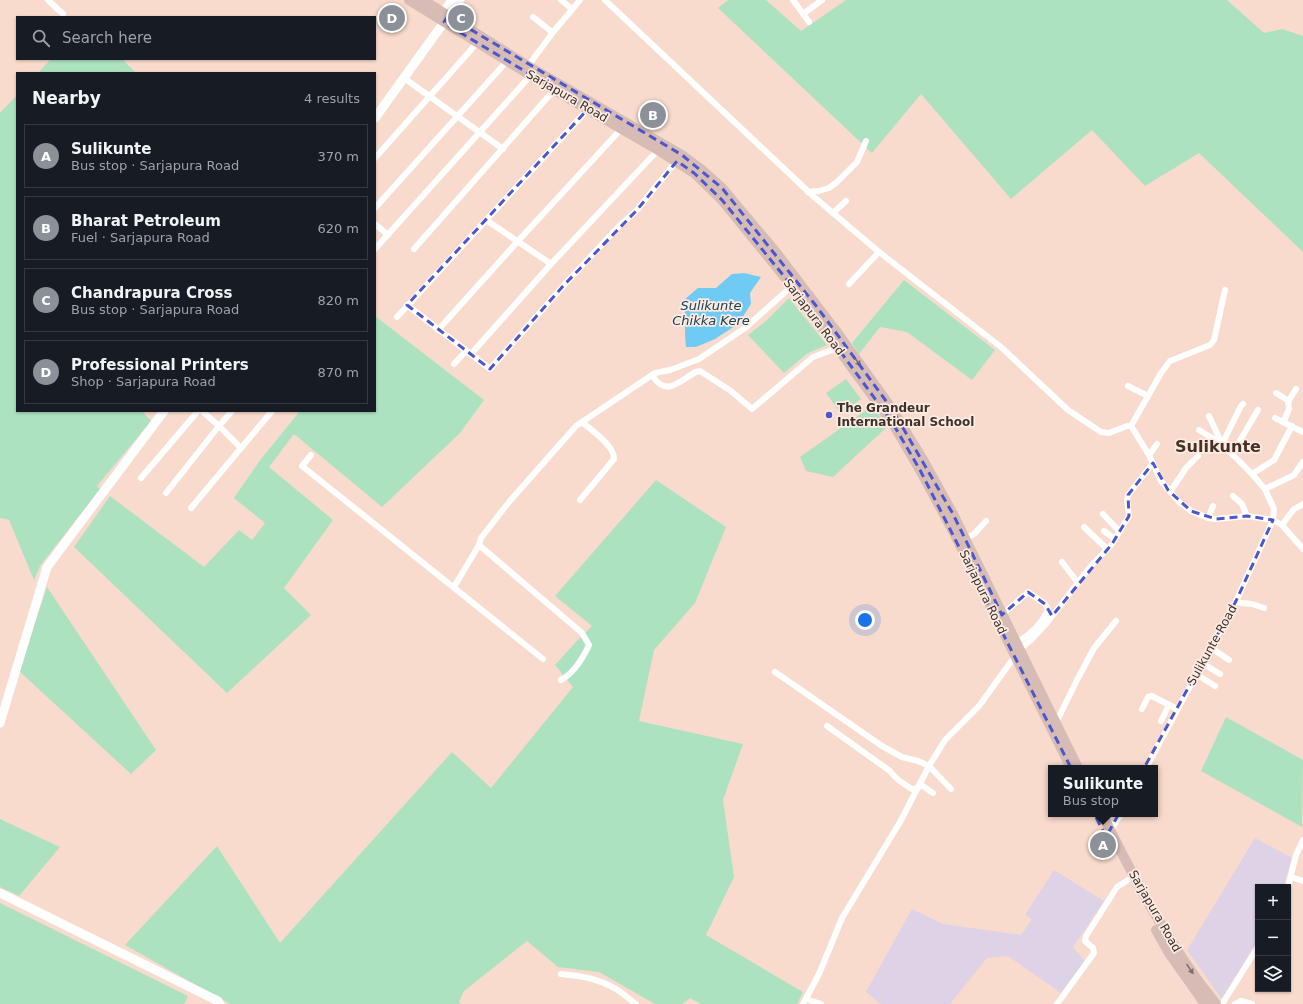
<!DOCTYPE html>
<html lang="en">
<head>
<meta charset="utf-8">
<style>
  :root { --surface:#171b24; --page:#20242c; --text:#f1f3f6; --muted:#9ea1a6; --line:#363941; --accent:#8c9099 }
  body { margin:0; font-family:"DejaVu Sans",sans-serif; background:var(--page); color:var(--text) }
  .controls { position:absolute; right:12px; bottom:12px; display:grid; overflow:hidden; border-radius:0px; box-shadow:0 1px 3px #0004 }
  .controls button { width:36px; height:36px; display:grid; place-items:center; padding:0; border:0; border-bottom:1px solid var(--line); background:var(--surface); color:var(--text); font:20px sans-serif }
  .you { position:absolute; left:865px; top:620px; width:14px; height:14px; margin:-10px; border:3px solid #fff; border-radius:50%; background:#1a73e8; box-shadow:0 0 0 6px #1a73e833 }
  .badge { display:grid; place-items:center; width:26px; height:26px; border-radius:50%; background:var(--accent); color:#fff; font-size:13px; font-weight:700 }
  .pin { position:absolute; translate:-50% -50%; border:2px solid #fff; box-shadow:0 1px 4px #0006 }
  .popup { position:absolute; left:1048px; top:765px; width:110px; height:52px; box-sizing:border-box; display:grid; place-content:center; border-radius:0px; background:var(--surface); filter:drop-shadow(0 1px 3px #0005); font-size:13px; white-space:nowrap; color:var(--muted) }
  .popup b { font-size:15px; color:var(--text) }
  .popup::after { content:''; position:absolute; left:50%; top:100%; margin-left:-8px; border:8px solid transparent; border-top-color:var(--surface) }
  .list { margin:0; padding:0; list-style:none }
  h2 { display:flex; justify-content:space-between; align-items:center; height:52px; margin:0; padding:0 16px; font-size:17px }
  h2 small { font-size:13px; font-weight:400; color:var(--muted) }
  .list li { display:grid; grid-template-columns:26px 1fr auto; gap:12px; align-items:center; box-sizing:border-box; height:64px; margin:0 8px 8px; padding:0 8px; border:1px solid var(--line); border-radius:0px }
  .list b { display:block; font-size:15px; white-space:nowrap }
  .list p { margin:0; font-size:13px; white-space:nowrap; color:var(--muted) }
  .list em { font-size:13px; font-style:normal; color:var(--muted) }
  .icon { flex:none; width:22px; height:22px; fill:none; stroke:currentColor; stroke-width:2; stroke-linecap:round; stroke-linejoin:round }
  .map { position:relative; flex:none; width:1303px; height:1004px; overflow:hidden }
  .search { position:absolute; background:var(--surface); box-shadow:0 1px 3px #0004; left:16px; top:16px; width:360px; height:44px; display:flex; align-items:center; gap:10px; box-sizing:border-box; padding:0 14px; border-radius:0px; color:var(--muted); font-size:15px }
  .panel { position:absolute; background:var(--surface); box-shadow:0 1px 3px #0004; left:16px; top:72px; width:360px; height:340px; border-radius:0px }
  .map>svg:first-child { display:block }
  .commercial { fill:#ded2e6 }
  .green { fill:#ade2c0 }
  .water { fill:#6fcaf4 }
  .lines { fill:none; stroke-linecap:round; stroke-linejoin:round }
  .street { stroke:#fff; stroke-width:6 }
  .secondary { stroke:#fff; stroke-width:9 }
  .primary { stroke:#d7bcb6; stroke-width:10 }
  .oneway { fill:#82706a }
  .marked { fill:none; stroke:#4b57cd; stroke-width:3; stroke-dasharray:8 5; stroke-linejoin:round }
  .poi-dot { fill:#4b57cd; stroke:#fcebe2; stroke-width:1.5 }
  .labels { text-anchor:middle; stroke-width:3.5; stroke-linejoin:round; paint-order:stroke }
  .street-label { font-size:12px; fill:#3c312b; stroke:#fcebe2 }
  .poi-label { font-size:12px; font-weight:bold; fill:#3c312b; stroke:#fcebe2; text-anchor:start }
  .water-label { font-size:13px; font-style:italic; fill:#194153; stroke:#fcebe2 }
  .district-label { font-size:16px; font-weight:bold; fill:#473025; stroke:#fcebe2 }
</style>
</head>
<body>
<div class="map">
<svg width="1303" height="1004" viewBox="0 0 1303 1004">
  <rect width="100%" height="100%" fill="#f8dbcc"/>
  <g class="commercial">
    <path d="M1255,838l37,20 -9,29h-25v52l-36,60 -35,-49z"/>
    <path d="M1054,870l50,31 -31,46 12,14 -24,32 -53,-37 -21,2 -37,46h-69l-15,-12 46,-83 31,15 78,11 11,-16 -7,-4z"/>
  </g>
  <g class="green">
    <path d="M728,0h38l35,31 45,-31h381l37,33 18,-4 21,7v216l-104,-99 -54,33 -53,-56 -81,69 -90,-105 -49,59 -154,-145z"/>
    <path d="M51,59h71l14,14h-98z"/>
    <path d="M17,95v316h125l9,10 -54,65 3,3 -60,77 -6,14 -25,-60 -9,-2v-405z"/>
    <path d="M904,280l91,70 -23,30 -65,-48 -27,-5 -21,27 -7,-11z"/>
    <path d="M789,298l38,47 -19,8 -24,20 -36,-38 18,-14z"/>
    <path d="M375,316l109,84 -24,33 -78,74 -88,-73 -25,33 64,53 -49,68 27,27 -84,78 -153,-146 36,-51 94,71 35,-37 13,10 13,-17 -31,-25 27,-39 39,-48h75z"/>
    <path d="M846,379l15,20 -20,15 -15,-21z"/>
    <path d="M872,406l16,20 -55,51 -27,-6 -6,-14z"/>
    <path d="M656,480l70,47 -31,76 -41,47 -15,71 104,23 -20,56 11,77 -28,58 97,57 -6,12h-96l-11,-6 -8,6h-27l-56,-32 -41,-5 -31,-26 -63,50 -5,11 2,2h-231l-105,-59 92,-99 63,97 172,-191 39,36 82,-101 -18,-22 20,-22 17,-17 -37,-30z"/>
    <path d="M47,587l109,163 -25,24 -112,-103z"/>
    <path d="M1226,717l77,43 -1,67 -101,-56z"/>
    <path d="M0,819l60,28 -41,49 -19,-9z"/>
    <path d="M0,903l188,93 -4,8h-184z"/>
  </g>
  <path class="water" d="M744,273l17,4 -11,16 1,11 -13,20 -23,15 -19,8h-10c-2,-15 0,-31 -2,-47l14,-12h18l16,-14z"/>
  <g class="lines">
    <g class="street">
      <path d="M48,0l15,14"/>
      <path d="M561,0l11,9"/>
      <path d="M605,0l208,196 66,56 122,95 67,63 33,22 8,1 18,-7h4l18,29 12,26 19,22 11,8 17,7 8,1 31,-3 26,4 9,5 12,-16 9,-5"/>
      <path d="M793,0l16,22"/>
      <path d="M803,14l19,-14"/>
      <path d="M533,17l19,15"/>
      <path d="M528,66l26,-35 26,-31"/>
      <path d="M404,78l99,71"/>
      <path d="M375,158l102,-115"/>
      <path d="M808,192l11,-1 10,-3 8,-6 20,-20 9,-21"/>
      <path d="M375,208l132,-147"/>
      <path d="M833,213l13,-12"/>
      <path d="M486,220l65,44"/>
      <path d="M375,224l13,11"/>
      <path d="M375,249l156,-174"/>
      <path d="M414,249l140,-159"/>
      <path d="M849,284l30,-32"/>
      <path d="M407,305l83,64 74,-84 56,-60 17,-15 41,-51"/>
      <path d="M397,317l191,-208"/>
      <path d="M438,330l80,-89 105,-114"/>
      <path d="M471,354l80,-90 107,-114"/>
      <path d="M454,364l12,-13"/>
      <path d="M652,375c14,23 27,6 44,-3l4,-1 31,20 21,18 61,-52 27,-10"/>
      <path d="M1128,386l20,10"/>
      <path d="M1276,393l13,8"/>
      <path d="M202,411l17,15 22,22"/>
      <path d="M1275,418l28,14"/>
      <path d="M1284,421l5,-12 -1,-7 8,-13"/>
      <path d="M1131,426l30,-53 9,-12 40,-16 4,-5 11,-50"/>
      <path d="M1199,430l23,14 19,-38 2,-2"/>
      <path d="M1232,454l26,-44"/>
      <path d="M311,455l-9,11 241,193"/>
      <path d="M1149,455l8,-11"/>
      <path d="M1252,474l22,-14 18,-34"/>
      <path d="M141,478l57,-67"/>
      <path d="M1265,489l29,-14 9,-13"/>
      <path d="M1170,492l16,-24 12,-12"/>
      <path d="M166,493l53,-67 13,-15"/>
      <path d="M1233,496l9,8 5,12"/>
      <path d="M580,500l34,-41c1,-13 -23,-29 -32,-37"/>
      <path d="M191,508l81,-97"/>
      <path d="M1103,514l16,17"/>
      <path d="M1208,518l5,-12"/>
      <path d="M1282,525l21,24"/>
      <path d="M1084,527l23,22"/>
      <path d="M1104,531l11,8"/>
      <path d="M965,539l9,-5 12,-13"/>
      <path d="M479,545l103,88 7,12c-6,13 -15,28 -28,35"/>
      <path d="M1062,562l16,21"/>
      <path d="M454,587l25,-42 2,-7 28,-36 67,-76 79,-53 15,-3 29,-11 46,-31 47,-42"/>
      <path d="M1236,601l5,2 11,1 12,4"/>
      <path d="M1002,615l26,-23 17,12 3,6c-7,15 -18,25 -32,33"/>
      <path d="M1210,647l19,13"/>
      <path d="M1202,663l18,11"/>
      <path d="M775,672l107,74 20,11 16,4 11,5 22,23"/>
      <path d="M1196,674l19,12"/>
      <path d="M1142,709l6,-12 4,-1 25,13"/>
      <path d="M1161,721l8,-16"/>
      <path d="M1056,723l20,-41 18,-34 22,-27"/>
      <path d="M827,726l63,45c5,8 14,13 22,18l6,-1"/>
      <path d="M1146,768l90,-167 37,-81 1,-11 -9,-20 -13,-15 -30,-30 -13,-28"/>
      <path d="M920,784l13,9"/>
      <path d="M1106,837l15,-23"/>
      <path d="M1291,877l12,4"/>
      <path d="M1288,887l8,-32 7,-15"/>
      <path d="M561,974c21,2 40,5 58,17 6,4 11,9 17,13"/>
      <path d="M806,999l15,5"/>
      <path d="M803,1004l16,-30 23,-56 58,-96 29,-56 16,-26 34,-34 41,-57 11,-9 15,-16 44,-57 22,-23 17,-28 -2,-16 1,-5 25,-32"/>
      <path d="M1057,1004l37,-51 -1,-5 -8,-7 1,-5 31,-49 11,-7"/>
      <path d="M1222,1004l36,-57"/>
      <path d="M1235,1004l6,-3 11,3"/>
    </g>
    <g class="secondary">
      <path d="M439,19l13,-19"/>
      <path d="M375,118l85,-118"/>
      <path d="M0,723l47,-156 117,-156"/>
      <path d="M0,893l218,108 2,3"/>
    </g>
    <g class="primary">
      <path d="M409,0l145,90 104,60 36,23 28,27 74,91 97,133 27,46 33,61 118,237"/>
      <path d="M423,0l105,66 154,89 20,15 20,18 53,63 61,80 56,78 30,49 31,56 125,254"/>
      <path d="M1102,814c33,66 67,132 114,190"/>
      <path d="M1156,930l13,23 36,51"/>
    </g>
  </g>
  <defs><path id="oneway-solid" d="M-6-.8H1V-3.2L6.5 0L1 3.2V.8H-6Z"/></defs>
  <g class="oneway">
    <use href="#oneway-solid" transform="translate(857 361) rotate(54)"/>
    <use href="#oneway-solid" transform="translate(1190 969) rotate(56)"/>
  </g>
  <path class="marked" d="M448,16l234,139 40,33 95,119 75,102 61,105 49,101 26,-23 17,12 7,12 60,-72 17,-28 -1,-21 25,-32 15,27 23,21 25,8 31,-3 26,4 -37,81 -130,236 -186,-367 -28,-48 -96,-131 -74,-91 -28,-27 -17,-12 -40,49 -73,75 -74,84 -83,-64 181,-196 -137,-82 -7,-5z"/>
  <circle class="poi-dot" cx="829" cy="415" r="4"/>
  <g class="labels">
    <g class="street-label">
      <text transform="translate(567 96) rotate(30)" y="4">Sarjapura Road</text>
      <text transform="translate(814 317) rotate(53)" y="4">Sarjapura Road</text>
      <text transform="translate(983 592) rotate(64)" y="4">Sarjapura Road</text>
      <text transform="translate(1212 645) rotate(-61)" y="4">Sulikunte Road</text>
      <text transform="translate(1155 911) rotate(60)" y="4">Sarjapura Road</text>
    </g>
    <g class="poi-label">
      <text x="837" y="412">The Grandeur<tspan x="837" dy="14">International School</tspan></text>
    </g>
    <g class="water-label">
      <text x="711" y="310">Sulikunte<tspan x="711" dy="15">Chikka Kere</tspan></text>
    </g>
    <g class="district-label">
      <text x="1218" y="452">Sulikunte</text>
    </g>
  </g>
</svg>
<div class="controls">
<button>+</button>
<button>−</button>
<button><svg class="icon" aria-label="layers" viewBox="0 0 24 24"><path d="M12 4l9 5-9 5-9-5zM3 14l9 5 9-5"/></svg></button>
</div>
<div class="you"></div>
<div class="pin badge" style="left:1103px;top:845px">A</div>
<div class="popup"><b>Sulikunte</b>Bus stop</div>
<div class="pin badge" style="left:653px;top:115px">B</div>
<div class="pin badge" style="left:461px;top:18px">C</div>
<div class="pin badge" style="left:392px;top:18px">D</div>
<div class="search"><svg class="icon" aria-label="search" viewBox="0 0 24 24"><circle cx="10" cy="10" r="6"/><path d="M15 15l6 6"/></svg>Search here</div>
<section class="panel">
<h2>Nearby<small>4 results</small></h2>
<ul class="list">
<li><span class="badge">A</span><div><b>Sulikunte</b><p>Bus stop · Sarjapura Road</p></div><em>370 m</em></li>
<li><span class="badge">B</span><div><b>Bharat Petroleum</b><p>Fuel · Sarjapura Road</p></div><em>620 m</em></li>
<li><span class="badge">C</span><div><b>Chandrapura Cross</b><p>Bus stop · Sarjapura Road</p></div><em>820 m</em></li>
<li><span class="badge">D</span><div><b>Professional Printers</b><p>Shop · Sarjapura Road</p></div><em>870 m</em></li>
</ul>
</section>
</div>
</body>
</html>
